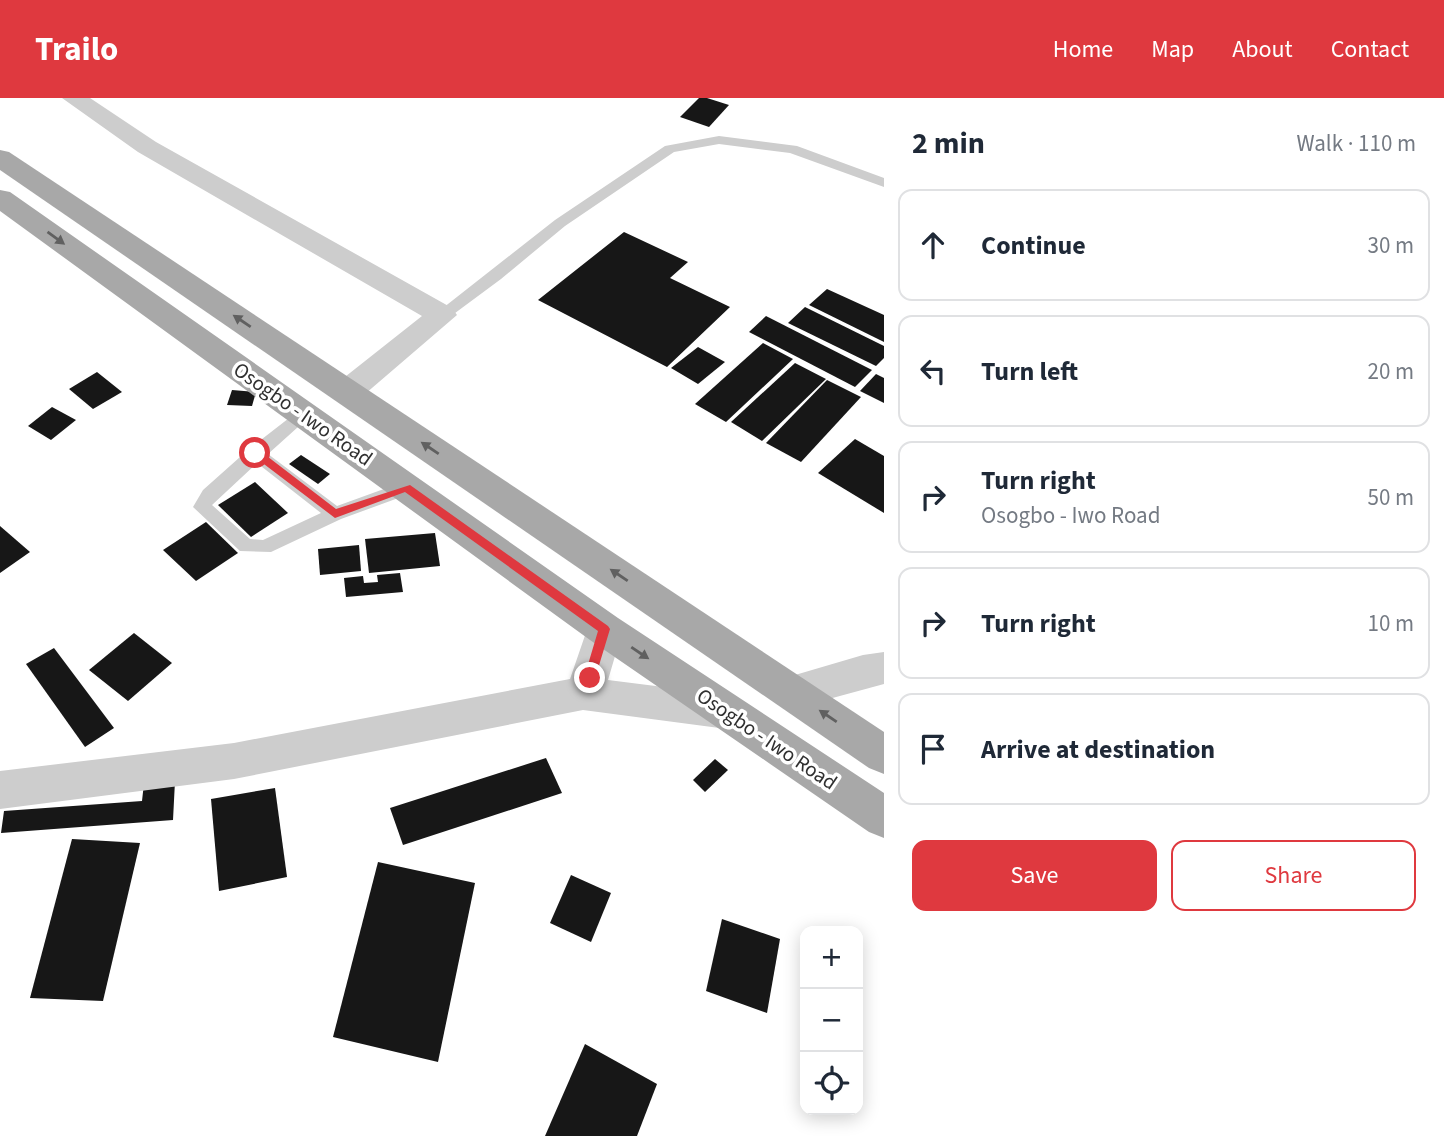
<!DOCTYPE html>
<html lang="en">
<head>
<meta charset="utf-8">
<style>
  :root { --surface:#fff; --page:#f2f2f3; --text:#1f2937; --muted:#747a83; --line:#e0e1e3; --accent:#df393f }
  body { margin:0; font-family:"Source Sans 3",sans-serif; background:var(--page); color:var(--text) }
  .controls { position:absolute; right:21px; bottom:21px; display:grid; overflow:hidden; border-radius:14px; box-shadow:0 4px 18px #0003 }
  .controls button { width:63px; height:63px; display:grid; place-items:center; padding:0; border:0; border-bottom:2px solid var(--line); background:var(--surface); color:var(--text); font:35px sans-serif }
  .stop { position:absolute; width:21px; height:21px; margin:-16px; border:5px solid #df393f; border-radius:50%; background:#fff }
  .stop.end { background:#df393f; border-color:#fff; box-shadow:0 2px 7px #0008 }
  .list { margin:0; padding:0; list-style:none }
  h2 { display:flex; justify-content:space-between; align-items:center; height:91px; margin:0; padding:0 28px; font-size:30px }
  h2 small { font-size:23px; font-weight:400; color:var(--muted) }
  .list li { display:grid; grid-template-columns:46px 1fr auto; gap:21px; align-items:center; box-sizing:border-box; height:112px; margin:0 14px 14px; padding:0 14px; border:2px solid var(--line); border-radius:14px }
  .list b { display:block; font-size:26px; white-space:nowrap }
  .list p { margin:0; font-size:23px; white-space:nowrap; color:var(--muted) }
  .list em { font-size:23px; font-style:normal; color:var(--muted) }
  .actions { display:flex; gap:14px; padding:21px 28px }
  .actions a { flex:1; padding:16px 0; border:2px solid var(--accent); border-radius:14px; text-align:center; font-size:24px; color:var(--accent) }
  .actions .main { background:var(--accent); color:#fff }
  .icon { flex:none; width:38px; height:38px; fill:none; stroke:currentColor; stroke-width:2; stroke-linecap:round; stroke-linejoin:round }
  .map { position:relative; flex:none; width:884px; height:1038px; overflow:hidden }
  header { display:flex; align-items:center; gap:42px; box-sizing:border-box; height:98px; padding:0 35px; background:var(--accent); color:#fff }
  header strong { font-size:33px }
  nav { display:flex; gap:38px; margin-inline-start:auto; font-size:24px }
  main { display:flex }
  aside { flex:1; background:var(--surface) }
  .map>svg:first-child { display:block }
  .building { fill:#171717 }
  .lines { fill:none; stroke-linecap:round; stroke-linejoin:round }
  .service { fill:#cdcdcd; fill-rule:evenodd }
  .minor { fill:#cdcdcd; fill-rule:evenodd }
  .primary { fill:#a8a8a8; fill-rule:evenodd }
  .oneway { fill:#606060 }
  .route { fill:#df393f }
  .labels { text-anchor:middle; stroke-width:7; stroke-linejoin:round; paint-order:stroke }
  .street-label { font-size:21px; fill:#303030; stroke:#fff }
</style>
</head>
<body>
<header>
<strong>Trailo</strong>
<nav><a>Home</a><a>Map</a><a>About</a><a>Contact</a></nav>
</header>
<main>
<div class="map">
<svg width="884" height="1038" viewBox="0 0 884 1038">
  <rect width="100%" height="100%" fill="#fff"/>
  <g class="building">
    <path d="M699,0h8l22,7 -20,22 -29,-10z"/>
    <path d="M624,134l64,30 -18,16 60,29 -63,60 -129,-67z"/>
    <path d="M827,191l57,26v27l-75,-37z"/>
    <path d="M805,209l79,39v12l-8,8 -88,-43z"/>
    <path d="M766,218l106,54 -17,17 -106,-55z"/>
    <path d="M763,245l30,16 -67,63 -31,-18z"/>
    <path d="M698,249l27,15 -27,22 -27,-16z"/>
    <path d="M795,265l31,16 -64,62 -31,-19z"/>
    <path d="M97,274l25,20 -29,17 -24,-20z"/>
    <path d="M876,276l8,4v25l-24,-12z"/>
    <path d="M827,282l34,17 -60,65 -35,-19z"/>
    <path d="M232,292l24,2 -4,14 -25,-1z"/>
    <path d="M52,309l24,13 -25,20 -23,-14z"/>
    <path d="M855,341l29,17v57l-66,-40z"/>
    <path d="M301,357l29,19 -12,10 -29,-20z"/>
    <path d="M255,384l33,31 -37,24 -33,-32z"/>
    <path d="M206,424l32,31 -42,28 -33,-31z"/>
    <path d="M0,428l30,26 -30,21z"/>
    <path d="M435,435l5,33 -71,7 -4,-34z"/>
    <path d="M359,447l2,26 -41,4 -2,-26z"/>
    <path d="M400,475l3,19 -57,5 -2,-19 19,-2 1,7 14,-1 -1,-7z"/>
    <path d="M134,535l38,30 -44,38 -39,-31z"/>
    <path d="M54,550l60,80 -29,19 -59,-83z"/>
    <path d="M546,660l16,35 -159,52 -13,-37z"/>
    <path d="M715,661l13,11 -23,22 -12,-12z"/>
    <path d="M175,683l-2,39 -172,13 3,-22 138,-10 2,-18z"/>
    <path d="M275,690l12,89 -68,14 -8,-92z"/>
    <path d="M72,741l68,4 -37,158 -73,-3z"/>
    <path d="M378,764l97,21 -37,179 -105,-25z"/>
    <path d="M571,777l40,18 -20,49 -41,-19z"/>
    <path d="M722,821l58,20 -13,74 -61,-22z"/>
    <path d="M585,946l72,40 -20,52h-92z"/>
  </g>
  <g class="lines">
    <g class="service">
      <path d="M719,38l78,10 87,32v9l-94,-34 -71,-9 -45,8 -109,74 -64,53 -54,40h-10l-3,-4 121,-95 110,-74z"/>
      <path d="M302,310l6,2 2,4 -2,4 -40,36 69,52 69,-25 9,7 -3,5 -71,26 -70,33 -31,-1 -47,-44 10,-17 46,-41zM257,365l64,50 -58,27 -13,-1 -38,-34z"/>
    </g>
    <g class="minor">
      <path d="M62,0h28l66,44 296,166 5,7 -99,85 -11,3 -11,-3 -5,-8 5,-8 86,-68 -284,-164z"/>
      <path d="M604,516l13,4 6,11 -15,51 119,15 14,5 6,12 -6,12 -14,5 -144,-19 -349,69 -234,30v-38l234,-28 336,-64 21,-61z"/>
      <path d="M884,554v32l-92,25 -14,-5 -5,-12 5,-12 85,-25z"/>
    </g>
    <g class="primary">
      <path d="M0,52l9,2 875,580v42l-15,-6 -869,-598z"/>
      <path d="M0,92l10,2 608,426 266,175v45l-15,-6 -279,-192 -590,-429z"/>
    </g>
  </g>
  <defs><path id="oneway-solid" d="M-6-.8H1V-3.2L6.5 0L1 3.2V.8H-6Z" transform="scale(1.75)"/></defs>
  <g class="oneway">
    <use href="#oneway-solid" transform="translate(56 140) rotate(36)"/>
    <use href="#oneway-solid" transform="translate(242 223) rotate(-146)"/>
    <use href="#oneway-solid" transform="translate(430 350) rotate(-146)"/>
    <use href="#oneway-solid" transform="translate(619 477) rotate(-146)"/>
    <use href="#oneway-solid" transform="translate(640 555) rotate(34)"/>
    <use href="#oneway-solid" transform="translate(828 618) rotate(-146)"/>
  </g>
  <path class="route" d="M252,352h7l77,59 74,-24 198,141 2,3 -16,53h-8l-2,-4 14,-47 -193,-139 -70,26 -83,-63z"/>
  <g class="labels">
    <g class="street-label">
      <text transform="translate(303 316) rotate(35)" y="7">Osogbo - Iwo Road</text>
      <text transform="translate(767 641) rotate(34)" y="7">Osogbo - Iwo Road</text>
    </g>
  </g>
</svg>
<div class="controls">
<button>+</button>
<button>−</button>
<button><svg class="icon" aria-label="locate" viewBox="0 0 24 24"><circle cx="12" cy="12" r="6"/><path d="M12 2v4M12 18v4M2 12h4M18 12h4"/></svg></button>
</div>
<div class="stop" style="left:255px;top:355px"></div>
<div class="stop end" style="left:590px;top:580px"></div>
</div>
<aside>
<h2>2 min<small>Walk · 110 m</small></h2>
<ul class="list">
<li><svg class="icon" aria-label="ahead" viewBox="0 0 24 24"><path d="M12 20V5M6 11l6-6 6 6"/></svg><div><b>Continue</b></div><em>30 m</em></li>
<li><svg class="icon" aria-label="left" viewBox="0 0 24 24"><path d="M17 20v-9H6M10 6l-5 5 5 5"/></svg><div><b>Turn left</b></div><em>20 m</em></li>
<li><svg class="icon" aria-label="right" viewBox="0 0 24 24"><path d="M7 20v-9h11M14 6l5 5-5 5"/></svg><div><b>Turn right</b><p>Osogbo - Iwo Road</p></div><em>50 m</em></li>
<li><svg class="icon" aria-label="right" viewBox="0 0 24 24"><path d="M7 20v-9h11M14 6l5 5-5 5"/></svg><div><b>Turn right</b></div><em>10 m</em></li>
<li><svg class="icon" aria-label="arrive" viewBox="0 0 24 24"><path d="M6 21V4h12l-3 4 3 4H6"/></svg><div><b>Arrive at destination</b></div></li>
</ul>
<div class="actions"><a class="main">Save</a><a>Share</a></div>
</aside>
</main>
</body>
</html>
